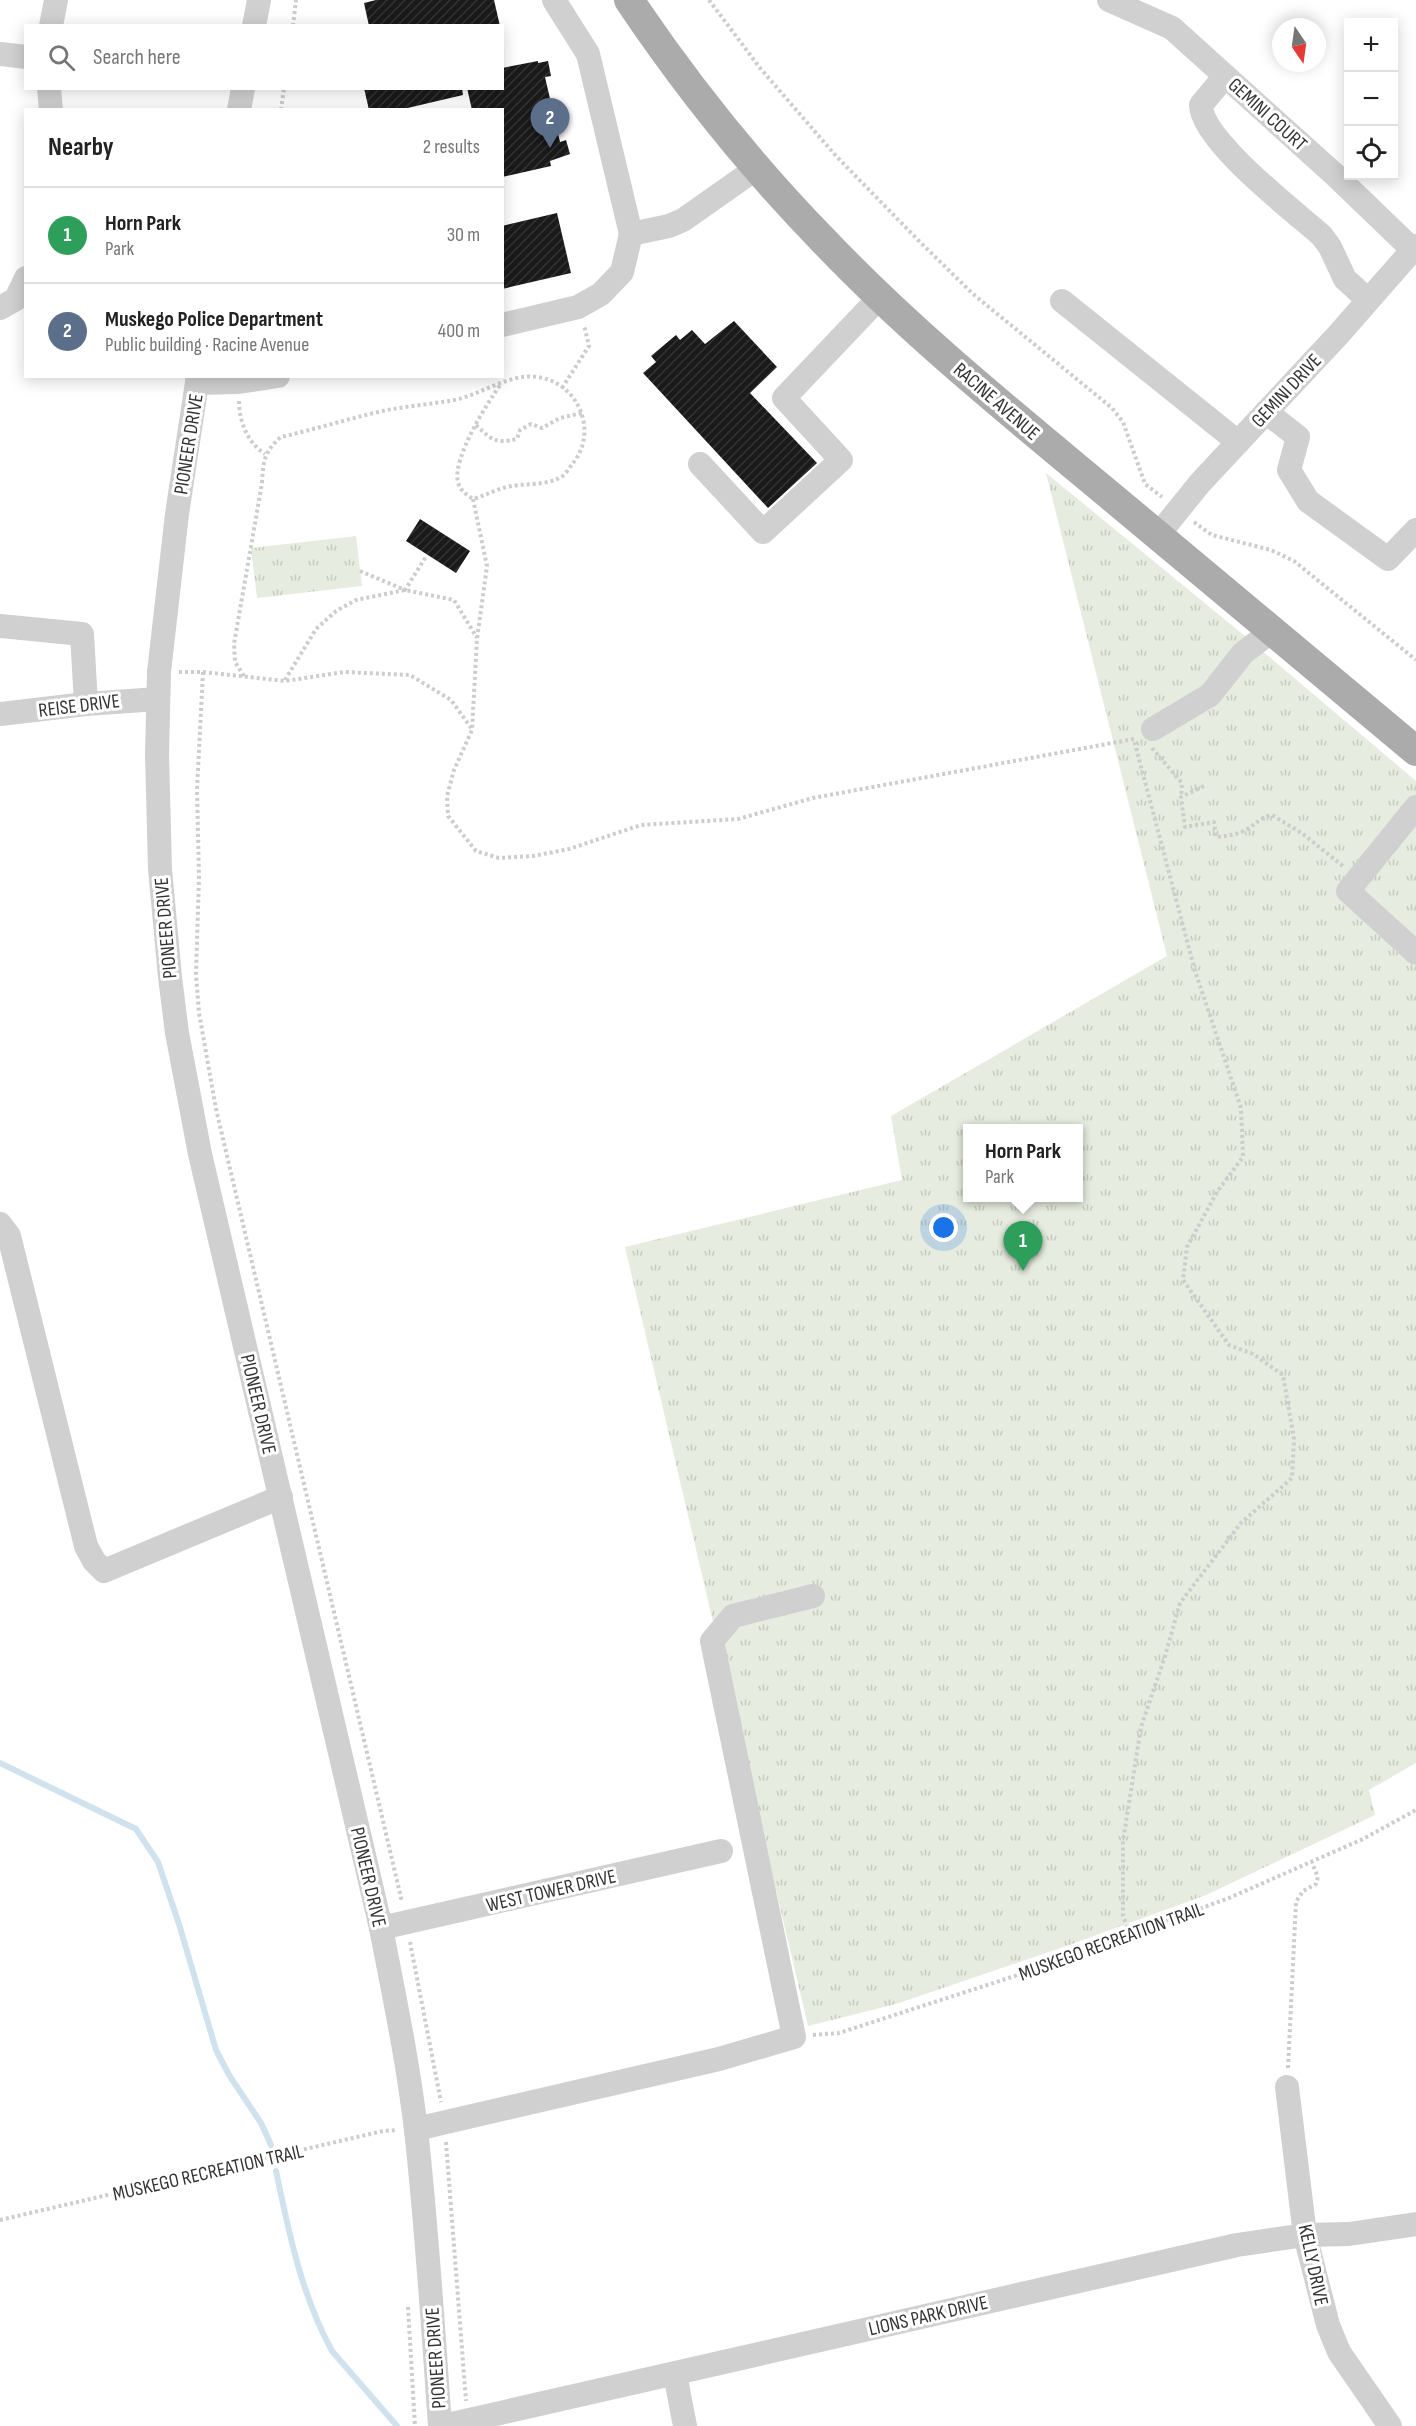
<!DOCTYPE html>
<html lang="en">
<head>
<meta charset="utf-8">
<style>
  :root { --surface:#fff; --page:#f2f2f2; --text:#222; --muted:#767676; --line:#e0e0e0; --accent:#7c3aed }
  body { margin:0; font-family:"Sofia Sans Condensed",sans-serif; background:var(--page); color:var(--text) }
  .controls { position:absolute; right:18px; top:18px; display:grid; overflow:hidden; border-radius:0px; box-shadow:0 3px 15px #0003 }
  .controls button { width:54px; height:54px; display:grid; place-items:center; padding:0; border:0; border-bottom:2px solid var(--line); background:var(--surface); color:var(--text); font:30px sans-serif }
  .compass { position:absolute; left:1272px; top:18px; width:54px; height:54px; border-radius:50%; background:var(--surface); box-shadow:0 3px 15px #0003; rotate:167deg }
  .you { position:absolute; left:944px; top:1228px; width:21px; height:21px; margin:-15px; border:4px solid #fff; border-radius:50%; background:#1a73e8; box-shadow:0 0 0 9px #1a73e833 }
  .badge { display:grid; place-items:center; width:39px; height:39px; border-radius:50%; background:var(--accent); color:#fff; font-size:20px; font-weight:700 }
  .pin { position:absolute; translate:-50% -50px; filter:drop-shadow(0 2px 3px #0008) }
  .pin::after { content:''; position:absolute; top:32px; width:21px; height:18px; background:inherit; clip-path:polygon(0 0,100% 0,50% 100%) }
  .popup { position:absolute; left:963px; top:1124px; width:120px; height:78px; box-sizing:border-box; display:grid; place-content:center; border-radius:0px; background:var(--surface); filter:drop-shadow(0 2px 4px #0005); font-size:20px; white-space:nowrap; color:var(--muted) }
  .popup b { font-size:22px; color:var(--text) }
  .popup::after { content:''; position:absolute; left:50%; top:100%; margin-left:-12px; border:12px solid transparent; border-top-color:var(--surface) }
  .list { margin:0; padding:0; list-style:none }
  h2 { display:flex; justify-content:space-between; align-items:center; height:78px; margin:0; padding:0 24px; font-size:26px }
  h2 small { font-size:20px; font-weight:400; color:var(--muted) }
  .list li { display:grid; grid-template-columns:39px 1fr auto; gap:18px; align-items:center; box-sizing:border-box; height:96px; padding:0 24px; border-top:2px solid var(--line) }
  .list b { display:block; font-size:22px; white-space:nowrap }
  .list p { margin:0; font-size:20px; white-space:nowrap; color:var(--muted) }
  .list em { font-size:20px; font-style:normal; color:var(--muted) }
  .icon { flex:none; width:33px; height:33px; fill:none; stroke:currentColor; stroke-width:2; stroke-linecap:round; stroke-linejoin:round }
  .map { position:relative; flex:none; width:1416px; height:2426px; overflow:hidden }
  .search { position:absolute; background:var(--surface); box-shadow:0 3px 15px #0003; left:24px; top:24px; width:480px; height:66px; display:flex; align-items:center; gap:15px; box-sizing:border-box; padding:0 21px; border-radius:0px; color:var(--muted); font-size:22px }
  .panel { position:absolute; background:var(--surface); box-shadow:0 3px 15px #0003; left:24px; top:108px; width:480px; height:270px; border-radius:0px }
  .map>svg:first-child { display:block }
  .park { fill:url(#park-tufts); fill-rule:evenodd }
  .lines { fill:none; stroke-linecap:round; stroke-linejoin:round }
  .stream { stroke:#cfe2ee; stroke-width:6 }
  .building { fill:url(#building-hatch) }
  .path { stroke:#cdcdcd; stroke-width:4; stroke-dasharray:3 3; stroke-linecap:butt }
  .minor { stroke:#d0d0d0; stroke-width:24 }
  .major { stroke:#ababab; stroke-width:30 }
  .labels { text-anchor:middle; stroke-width:6; stroke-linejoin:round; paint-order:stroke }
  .street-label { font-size:20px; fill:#333; stroke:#fff }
</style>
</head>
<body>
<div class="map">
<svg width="1416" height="2426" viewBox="0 0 1416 2426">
  <defs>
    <pattern id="park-tufts" width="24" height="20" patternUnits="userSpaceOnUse" patternTransform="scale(1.5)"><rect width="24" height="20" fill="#e6ecdf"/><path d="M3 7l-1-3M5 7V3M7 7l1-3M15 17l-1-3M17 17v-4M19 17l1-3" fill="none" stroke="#c6cbc0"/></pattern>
    <pattern id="building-hatch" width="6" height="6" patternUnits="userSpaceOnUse" patternTransform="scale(1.5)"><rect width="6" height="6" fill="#1a1a1a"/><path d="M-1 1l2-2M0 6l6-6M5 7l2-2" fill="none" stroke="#333"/></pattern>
  </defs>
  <rect width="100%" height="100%" fill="#fff"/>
  <g class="park">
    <path d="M1046,473l188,154 182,154v982l-47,27 6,25 -169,80 -145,53 -165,56 -88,22 -183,-779 277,-67 -11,-64 276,-160zM968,1128h110v70h-110z"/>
    <path d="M356,536l6,50 -105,12 -6,-50z"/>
  </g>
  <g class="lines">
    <g class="stream">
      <path d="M0,1763l136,66 22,33 21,62 37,126 13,25 32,48 10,22"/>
      <path d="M276,2171c13,62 25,123 56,180l65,75"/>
    </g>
  </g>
  <g class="building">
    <path d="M376,0h118l6,26h-131l-5,-23z"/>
    <path d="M538,61v2l10,-2 3,15 -6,1 15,65 6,-2 4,14 -20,7 1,5 -49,11v-67h-30l-5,-22h35v-20z"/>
    <path d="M364,88h98l1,7 -64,15h-30z"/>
    <path d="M557,213l14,60 -69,16v-63z"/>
    <path d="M734,321l43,46 -27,26 67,70 -49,45 -125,-135 13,-11 -5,-6 25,-21 4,5 12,-10 13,14z"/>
    <path d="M420,519l50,32 -14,22 -50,-32z"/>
  </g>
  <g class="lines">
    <g class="path">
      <path d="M709,0l51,68 76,88 82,84 55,54 139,114 11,14 22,62 17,13"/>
      <path d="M293,26l3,-26"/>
      <path d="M281,110l3,-22"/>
      <path d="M562,388l27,-42 -5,-21"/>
      <path d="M239,401c0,21 9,42 26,53"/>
      <path d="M476,425c16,15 19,19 41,14l3,-9 11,-6 11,4 18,-10 22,-5"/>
      <path d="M473,499l14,67 -10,73 -5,91 -18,40 -7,26 1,20 28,35 23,7 34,-2 36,-7 72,-24 97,-6 75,-21 321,-59"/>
      <path d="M1194,522l18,13 59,15 23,11 122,99"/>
      <path d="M360,571l45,19 22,-35"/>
      <path d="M179,672h24l82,9 59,-9 66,3 41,25 21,29"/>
      <path d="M203,672l-6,117 2,88 -3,97 3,39 17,96 186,793"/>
      <path d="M244,676l-9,-14 -1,-18 28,-161c1,-20 2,-32 19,-46 35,-8 70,-19 106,-27 22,-4 45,-6 67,-10 27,-5 55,-27 83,-23 41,5 62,54 36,86 -3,4 -7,11 -12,14 -17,10 -39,5 -58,11 -10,3 -19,8 -30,11 -7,-5 -13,-8 -15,-17 -6,-23 29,-79 43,-98"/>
      <path d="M285,680l31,-51 20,-18 20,-11 49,-10 49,10 23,38"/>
      <path d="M1152,748l30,35 -1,14"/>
      <path d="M1204,786l-23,11 4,30 29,-5 2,15c11,-1 20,-2 30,-7 10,-6 15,-13 26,-15l31,19 41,33"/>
      <path d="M1130,1933l-7,-17v-75l18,-114 24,-71 15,-53 61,-80 51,-45 2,-39 -11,-64 -30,-21 -24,-9 -46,-65 4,-33 30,-55 26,-35 -2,-49 -46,-137 -61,-231"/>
      <path d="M410,1942l31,160"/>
      <path d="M813,2035l26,-2 179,-58 211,-77 134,-59 53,-29"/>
      <path d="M1288,2068l8,-166 7,-11 13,-7 2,-7 -6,-14"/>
      <path d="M446,2142l20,259"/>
      <path d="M0,2220l383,-89 14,-1"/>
      <path d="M408,2307l7,119"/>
    </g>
    <g class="minor">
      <path d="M554,0l34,54 43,180"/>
      <path d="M1109,0l63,28 162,146 79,76"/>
      <path d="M51,26l5,-26"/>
      <path d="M254,26l5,-26"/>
      <path d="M0,54l26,3"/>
      <path d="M1225,76l-24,29c0,35 93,106 121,131l8,11 15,32 23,21"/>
      <path d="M49,88l2,22"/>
      <path d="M239,110l4,-22"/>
      <path d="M1062,301l176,141"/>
      <path d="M0,308l16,-9 10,-21"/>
      <path d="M502,325l76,-18 23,-13 21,-22 9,-38 38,-8 14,-6 74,-52"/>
      <path d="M198,376l-21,138 -18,158 -2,83 3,114 10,108 7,56 23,121 181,774c13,67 27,134 35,202 11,98 17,197 24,296"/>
      <path d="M197,383l41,-1 40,-6"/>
      <path d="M1266,412l32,25 -9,33 19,31 80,58 28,-29"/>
      <path d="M700,464l63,68 78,-72 -57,-62 96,-101"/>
      <path d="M1158,535l42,-52 138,-148 78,-89"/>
      <path d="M0,626l82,8 4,70"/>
      <path d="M0,714l86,-10 72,-5"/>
      <path d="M1153,729l57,-34 33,-42 29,-22"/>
      <path d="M1416,807l-68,84 68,62"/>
      <path d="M0,1224l9,12 77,310 8,15 10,10 177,-74"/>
      <path d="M381,1928l340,-77"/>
      <path d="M1287,2087l18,148 23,90 11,27 51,74"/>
      <path d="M416,2129l303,-70 75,-22 -82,-396 21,-25 80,-20"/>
      <path d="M675,2374l10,52"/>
      <path d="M443,2426l794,-181 68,-10 44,-1 67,-10"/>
    </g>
    <path class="major" d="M629,0c57,85 122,166 193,239 93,98 200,183 303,269 97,81 194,162 291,243"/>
  </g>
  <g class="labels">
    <g class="street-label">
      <text transform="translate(1268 114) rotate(42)" y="7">GEMINI COURT</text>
      <text transform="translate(1286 390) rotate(-47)" y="7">GEMINI DRIVE</text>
      <text transform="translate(997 401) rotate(41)" y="7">RACINE AVENUE</text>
      <text transform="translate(188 444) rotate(-81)" y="7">PIONEER DRIVE</text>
      <text transform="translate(79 705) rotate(-7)" y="7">REISE DRIVE</text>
      <text transform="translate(165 928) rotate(-95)" y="7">PIONEER DRIVE</text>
      <text transform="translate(259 1404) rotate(77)" y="7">PIONEER DRIVE</text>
      <text transform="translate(369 1877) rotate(77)" y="7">PIONEER DRIVE</text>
      <text transform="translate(551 1890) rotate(-13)" y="7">WEST TOWER DRIVE</text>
      <text transform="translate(1111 1941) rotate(-20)" y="7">MUSKEGO RECREATION TRAIL</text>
      <text transform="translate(208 2172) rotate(-13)" y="7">MUSKEGO RECREATION TRAIL</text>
      <text transform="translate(1314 2265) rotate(78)" y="7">KELLY DRIVE</text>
      <text transform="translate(928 2315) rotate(-13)" y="7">LIONS PARK DRIVE</text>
      <text transform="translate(435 2358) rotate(-94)" y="7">PIONEER DRIVE</text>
    </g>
  </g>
</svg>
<div class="controls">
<button>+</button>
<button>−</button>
<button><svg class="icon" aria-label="locate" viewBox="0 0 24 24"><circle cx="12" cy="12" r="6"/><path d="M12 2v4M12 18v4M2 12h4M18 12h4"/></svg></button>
</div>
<svg class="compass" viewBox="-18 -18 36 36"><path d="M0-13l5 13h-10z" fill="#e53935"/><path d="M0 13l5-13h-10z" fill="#767676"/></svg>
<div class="you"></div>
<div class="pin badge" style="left:1023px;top:1271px;background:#2e9e5b">1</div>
<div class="popup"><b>Horn Park</b>Park</div>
<div class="pin badge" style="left:550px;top:148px;background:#5c6f8a">2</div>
<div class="search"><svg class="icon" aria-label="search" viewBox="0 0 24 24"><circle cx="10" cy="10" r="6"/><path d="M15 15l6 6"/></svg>Search here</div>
<section class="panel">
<h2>Nearby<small>2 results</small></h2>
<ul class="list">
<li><span class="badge" style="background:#2e9e5b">1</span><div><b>Horn Park</b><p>Park</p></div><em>30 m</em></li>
<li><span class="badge" style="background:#5c6f8a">2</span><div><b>Muskego Police Department</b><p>Public building · Racine Avenue</p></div><em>400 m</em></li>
</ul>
</section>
</div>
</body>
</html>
